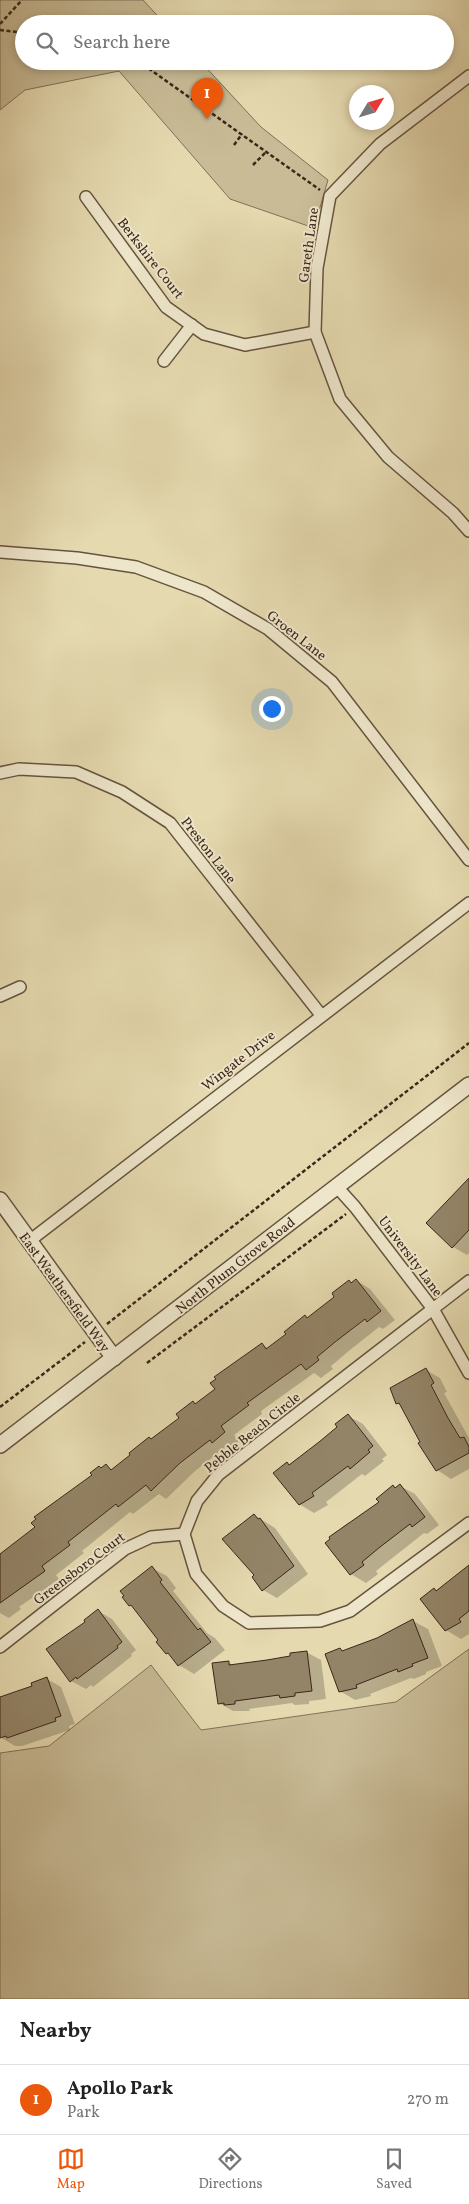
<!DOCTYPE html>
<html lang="en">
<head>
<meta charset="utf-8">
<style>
  :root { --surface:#fff; --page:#f6f6f6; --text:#222; --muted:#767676; --line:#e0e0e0; --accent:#ea580c }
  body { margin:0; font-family:Vollkorn,serif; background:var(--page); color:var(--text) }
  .compass { position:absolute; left:349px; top:85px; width:45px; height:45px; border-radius:50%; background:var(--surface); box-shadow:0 2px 8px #0003; rotate:52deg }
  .you { position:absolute; left:271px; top:708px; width:18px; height:18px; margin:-12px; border:4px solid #fff; border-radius:50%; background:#1a73e8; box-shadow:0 0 0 8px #1a73e833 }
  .badge { display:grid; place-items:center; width:32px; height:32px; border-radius:50%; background:var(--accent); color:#fff; font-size:16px; font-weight:700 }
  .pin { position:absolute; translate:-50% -41px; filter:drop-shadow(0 1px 2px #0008) }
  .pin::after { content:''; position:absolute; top:26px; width:18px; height:15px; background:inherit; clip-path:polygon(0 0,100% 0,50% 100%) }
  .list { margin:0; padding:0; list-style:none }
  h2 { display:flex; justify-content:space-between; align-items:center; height:65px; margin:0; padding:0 20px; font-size:21px }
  h2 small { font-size:16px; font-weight:400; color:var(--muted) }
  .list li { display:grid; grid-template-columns:32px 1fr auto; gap:15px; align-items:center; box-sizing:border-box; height:70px; padding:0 20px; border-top:1px solid var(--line) }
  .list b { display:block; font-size:19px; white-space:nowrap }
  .list p { margin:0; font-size:16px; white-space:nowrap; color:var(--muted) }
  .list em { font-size:16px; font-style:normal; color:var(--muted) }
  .icon { flex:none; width:28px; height:28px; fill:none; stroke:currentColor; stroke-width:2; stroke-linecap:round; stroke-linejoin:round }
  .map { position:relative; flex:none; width:469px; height:1999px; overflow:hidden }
  .search { position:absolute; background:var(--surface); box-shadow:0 2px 8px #0003; left:15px; right:15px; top:15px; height:55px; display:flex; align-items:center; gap:12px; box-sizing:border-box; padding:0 18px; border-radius:28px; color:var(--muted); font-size:19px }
  .sheet { height:135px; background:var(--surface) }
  nav { display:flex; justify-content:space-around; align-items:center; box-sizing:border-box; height:70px; border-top:1px solid var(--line); background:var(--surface); font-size:14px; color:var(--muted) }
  nav a { display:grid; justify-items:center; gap:2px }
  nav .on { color:var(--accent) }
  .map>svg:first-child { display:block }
  .green { fill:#c8bb96; stroke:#827158 }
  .shadow { fill:#0003 }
  .building { fill:#938467; stroke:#3b271a }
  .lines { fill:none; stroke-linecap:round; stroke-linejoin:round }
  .minor-casing { stroke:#66543f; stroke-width:14 }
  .tertiary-casing { stroke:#66543f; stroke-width:18 }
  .path { stroke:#3b271a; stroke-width:2.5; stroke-dasharray:4 2.5; stroke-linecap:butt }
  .minor { stroke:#eee6cb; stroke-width:11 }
  .tertiary { stroke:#eee6cb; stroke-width:15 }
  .labels { text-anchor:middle; stroke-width:4; stroke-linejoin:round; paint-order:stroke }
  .street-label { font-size:14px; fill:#3b271a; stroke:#eee6cb }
</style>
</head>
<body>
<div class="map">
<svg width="469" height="1999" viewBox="0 0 469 1999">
  <rect width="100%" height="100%" fill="#e5d9af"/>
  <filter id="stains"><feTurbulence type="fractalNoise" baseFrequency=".004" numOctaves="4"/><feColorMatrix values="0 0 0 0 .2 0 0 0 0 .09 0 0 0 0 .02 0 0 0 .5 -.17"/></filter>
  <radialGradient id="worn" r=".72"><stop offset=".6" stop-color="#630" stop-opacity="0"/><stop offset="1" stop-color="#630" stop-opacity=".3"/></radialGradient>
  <g class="green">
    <path d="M0,0h143l22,24h-141v37h176l61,66 67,53 -14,48 -84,-29 -111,-128 -94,19 -25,20z"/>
    <path d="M469,1649v350h-469v-246l49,-7 102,-81 50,65 195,-28z"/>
  </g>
  <g class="shadow">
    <path d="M469,1179v74l-2,2 -14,-8z"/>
    <path d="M356,1280l14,9 25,31 -12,9 -4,-2 -29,23 -19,16 2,3 -12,9 -7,-5 -53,38 1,3 -28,21 5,6 -12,9 -3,-2 -29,23 -29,28 -7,-5 -26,20 -3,-2 -48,39 2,2 -28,22 3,4 -40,28 2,2 -12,9 -9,-5v-59l36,-26 70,-62 7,4 37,-32 2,2 29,-22 12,-15 3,2 20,-16 46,-45 7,5 67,-52 13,-15 3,1z"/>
    <path d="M426,1370l14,8 7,14 -3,1 25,45v31l-18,10 -14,-9 -35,-64 -5,-3z"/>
    <path d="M348,1416l15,8 24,31 -5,4 2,2 -19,15 -3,-2 -36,28 2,3 -14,8 -15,-9 -12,-40 4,2 48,-39z"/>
    <path d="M400,1486l15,8 24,31 -12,9 -3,-1 -48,38 2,3 -12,9 -15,-9 -24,-31 5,-3 -2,-3 19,-15 3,2z"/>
    <path d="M254,1515l21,13 33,46 -31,24 -14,-8 -8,-14z"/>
    <path d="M469,1567v67l-8,5 -15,-9 -12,-40 3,2z"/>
    <path d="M152,1568l15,8 9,12 -3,3 34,42 8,5 10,12 -31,24 -15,-9 -21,-23 2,-2 -25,-31 -5,-4z"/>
    <path d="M98,1611l14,8 24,31 -5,4 1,2 -39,31 -2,-2 -5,4 -15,-8 16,-59z"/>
    <path d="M413,1621l15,8 14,37 -16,6v2l-12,5 -3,-1 -41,16 1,2 -16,4 -15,-9v-41l4,2 33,-13z"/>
    <path d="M306,1652l15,8 5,39 -17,2v3l-14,1 -3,-2 -43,6 1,2h-17l-14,-8 10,-40 5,2 58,-8z"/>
    <path d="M47,1679l14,8 14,37 -6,2 1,4 -48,16h-7l-15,-9v-40l33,-11z"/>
  </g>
  <g class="building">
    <path d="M469,1178v52l-17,18 -26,-25z"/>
    <path d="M356,1279l25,32 -14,11 -2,-3 -30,23 -18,15 2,3 -13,10 -5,-6 -54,39 2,2 -28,21 4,6 -13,11 -2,-3 -30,23 -29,28 -5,-6 -28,22 -2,-3 -48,38 2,3 -28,21 3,5 -45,32v-49l35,-27 -4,-4 5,-4 -2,-2 58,-42 -2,-2 9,-7 2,2 5,-4 5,6 19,-15 -1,-2 20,-16 2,2 28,-21 -3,-4 17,-13 2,3 20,-15 -5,-6 6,-4 -2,-2 48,-34 4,6 20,-15 -2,-2 21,-17 2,3 27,-21 -2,-4 17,-13 2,3z"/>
    <path d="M426,1368l8,15 -3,2 17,33 12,20 4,-1 5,10v6l-33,18 -18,-28 2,-1 -21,-39 -3,1 -6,-16z"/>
    <path d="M348,1414l25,32 -5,4 2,2 -20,17 -2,-3 -36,27 2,3 -15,9 -26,-32 14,-11 2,3 30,-23 18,-15 -2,-3z"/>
    <path d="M400,1484l25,33 -13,10 -2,-3 -30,23 -18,15 2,3 -14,10 -25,-32 5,-4 -1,-2 50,-35 -3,-3 17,-14 2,3z"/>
    <path d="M254,1514l4,5 2,-1 34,48 -32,25 -10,-14 2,-2 -32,-36z"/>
    <path d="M469,1565v46l-10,8 2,3 -16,9 -25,-32 14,-11 2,3z"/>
    <path d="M152,1566l10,14 -2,2 38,48 2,-2 11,14 -33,24 -10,-13 -2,1 -10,-12 2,-2 -27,-35 -2,1 -7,-9 2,-1 -4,-5z"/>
    <path d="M98,1609l24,33 -5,4 1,2 -41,31 -1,-2 -6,5 -24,-33 39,-27 -1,-2z"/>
    <path d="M413,1619l15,39 -16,6 1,2 -15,6 -1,-3 -41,16 1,3 -18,4 -14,-38 15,-6 2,3 35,-13z"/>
    <path d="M307,1651l5,40 -17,2v3l-15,2 -1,-3 -44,6v3l-11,1v-2l-6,1 -6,-41 17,-2v4l38,-5 23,-4v-3z"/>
    <path d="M47,1677l14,39 -6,2 1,3 -49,17 -1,-2 -6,2v-41l32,-11 -1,-3z"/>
  </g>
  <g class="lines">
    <defs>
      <g id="minor">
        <path d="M469,76l-89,68 -50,52 -13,72 -2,64 25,67 48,58 65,56 16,18"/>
        <path d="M86,197l80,110 38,27 41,11 70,-13"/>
        <path d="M164,361l28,-36"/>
        <path d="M0,552l77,6 59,9 68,25 64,37 64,53 137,178"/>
        <path d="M0,773l19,-4 57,3 46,20 48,31 151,192"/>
        <path d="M0,996l20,-9"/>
        <path d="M337,1187l18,20 78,102 36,64"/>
        <path d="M28,1242l441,-339"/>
        <path d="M469,1281l-251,194 -21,26 -13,33 12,40 27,32 26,17 71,-2 30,-10 119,-88"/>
        <path d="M0,1647l125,-98 26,-12 33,-3"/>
      </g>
      <g id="tertiary">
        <path d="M0,1200l114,158"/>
        <path d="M0,1445l469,-360"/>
      </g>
    </defs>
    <use href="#minor" class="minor-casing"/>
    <use href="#tertiary" class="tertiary-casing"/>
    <g class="path">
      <path d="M0,24l22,-24"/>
      <path d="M0,30l24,3"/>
      <path d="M138,61l182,129"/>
      <path d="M234,145l8,-11"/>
      <path d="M253,165l13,-13"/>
      <path d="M107,1324l362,-281"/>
      <path d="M147,1363l199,-149"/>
      <path d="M0,1407l85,-65"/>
    </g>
    <use href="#minor" class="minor"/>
    <use href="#tertiary" class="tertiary"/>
  </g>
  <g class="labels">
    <g class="street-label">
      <text transform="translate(308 245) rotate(-82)" y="5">Gareth Lane</text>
      <text transform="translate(151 258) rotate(52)" y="5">Berkshire Court</text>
      <text transform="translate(297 635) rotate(38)" y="5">Groen Lane</text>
      <text transform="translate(209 850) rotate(52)" y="5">Preston Lane</text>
      <text transform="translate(238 1060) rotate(-38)" y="5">Wingate Drive</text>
      <text transform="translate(411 1256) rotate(53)" y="5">University Lane</text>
      <text transform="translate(235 1265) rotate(-38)" y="5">North Plum Grove Road</text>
      <text transform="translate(65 1292) rotate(54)" y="5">East Weathersfield Way</text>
      <text transform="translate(252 1432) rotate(-39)" y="5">Pebble Beach Circle</text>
      <text transform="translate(79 1568) rotate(-37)" y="5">Greensboro Court</text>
    </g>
  </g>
  <rect width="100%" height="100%" filter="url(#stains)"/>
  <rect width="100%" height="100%" fill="url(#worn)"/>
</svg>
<svg class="compass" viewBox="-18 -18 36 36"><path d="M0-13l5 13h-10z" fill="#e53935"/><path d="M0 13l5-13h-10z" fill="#767676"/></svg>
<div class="you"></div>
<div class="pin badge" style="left:207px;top:119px">1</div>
<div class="search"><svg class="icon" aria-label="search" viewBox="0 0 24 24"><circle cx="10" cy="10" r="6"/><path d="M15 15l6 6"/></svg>Search here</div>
</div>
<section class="sheet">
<h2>Nearby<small></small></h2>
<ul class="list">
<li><span class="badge">1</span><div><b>Apollo Park</b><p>Park</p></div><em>270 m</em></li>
</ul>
</section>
<nav>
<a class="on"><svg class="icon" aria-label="map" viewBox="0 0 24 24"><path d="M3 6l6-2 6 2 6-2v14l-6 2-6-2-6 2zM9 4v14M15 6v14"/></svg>Map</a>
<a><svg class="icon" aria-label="directions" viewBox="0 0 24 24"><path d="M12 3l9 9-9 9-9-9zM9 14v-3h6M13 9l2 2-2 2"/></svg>Directions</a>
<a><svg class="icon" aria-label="saved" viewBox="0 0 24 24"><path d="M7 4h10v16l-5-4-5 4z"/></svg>Saved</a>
</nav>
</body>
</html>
